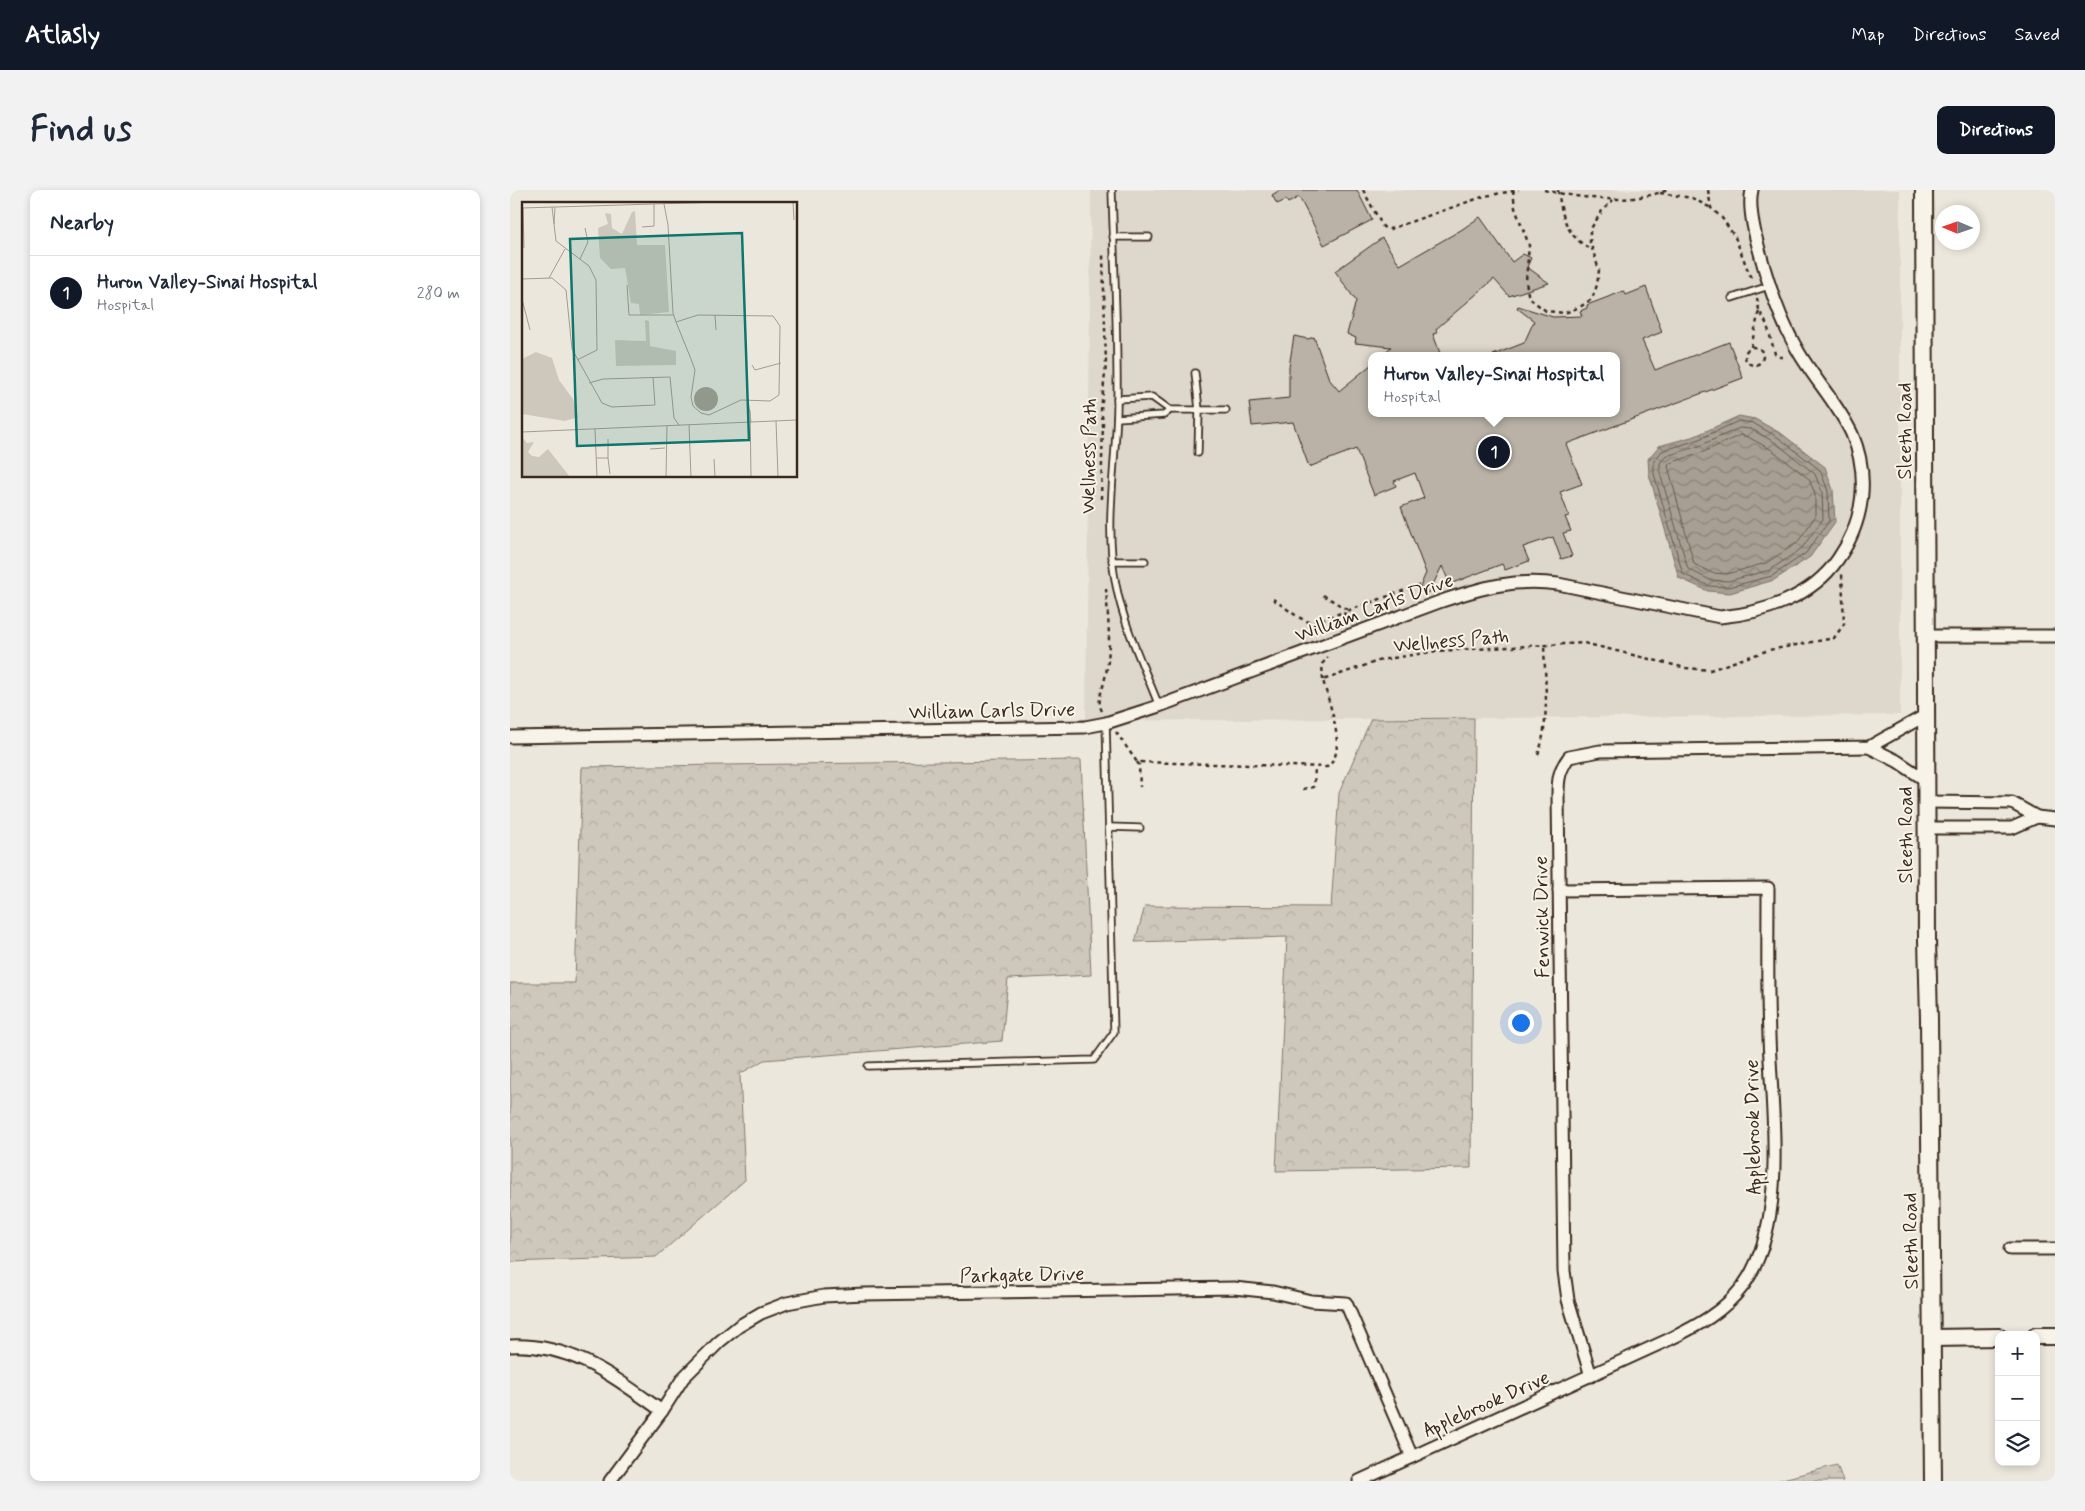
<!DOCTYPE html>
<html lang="en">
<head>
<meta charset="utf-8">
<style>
  :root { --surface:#fff; --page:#f2f2f3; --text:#1f2937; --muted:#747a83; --line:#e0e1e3; --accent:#111827 }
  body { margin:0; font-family:Mynerve,sans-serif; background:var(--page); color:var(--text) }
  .controls { position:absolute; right:15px; bottom:15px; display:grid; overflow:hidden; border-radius:10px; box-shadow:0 2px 8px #0003 }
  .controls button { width:45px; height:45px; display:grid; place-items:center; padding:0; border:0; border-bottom:1px solid var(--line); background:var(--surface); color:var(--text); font:25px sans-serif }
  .compass { position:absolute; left:1425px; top:15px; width:45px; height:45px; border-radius:50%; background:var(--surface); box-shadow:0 2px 8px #0003; rotate:272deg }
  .you { position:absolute; left:1010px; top:832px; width:18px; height:18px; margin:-12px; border:4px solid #fff; border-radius:50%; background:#1a73e8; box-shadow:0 0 0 8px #1a73e833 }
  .badge { display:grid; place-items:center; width:32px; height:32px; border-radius:50%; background:var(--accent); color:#fff; font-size:16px; font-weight:700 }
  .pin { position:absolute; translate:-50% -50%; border:2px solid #fff; box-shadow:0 1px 5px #0006 }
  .popup { position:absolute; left:858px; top:162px; width:252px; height:65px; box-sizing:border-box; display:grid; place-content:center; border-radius:10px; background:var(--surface); filter:drop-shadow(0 1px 4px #0005); font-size:16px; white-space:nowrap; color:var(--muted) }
  .popup b { font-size:19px; color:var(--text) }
  .popup::after { content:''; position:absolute; left:50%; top:100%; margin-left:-10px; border:10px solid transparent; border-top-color:var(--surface) }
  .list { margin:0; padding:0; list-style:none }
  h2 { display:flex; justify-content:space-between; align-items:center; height:65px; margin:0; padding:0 20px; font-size:21px }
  h2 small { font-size:16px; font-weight:400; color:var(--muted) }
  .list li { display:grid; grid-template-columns:32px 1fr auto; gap:15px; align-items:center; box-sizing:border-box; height:75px; padding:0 20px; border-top:1px solid var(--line) }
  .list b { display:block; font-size:19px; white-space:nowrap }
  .list p { margin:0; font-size:16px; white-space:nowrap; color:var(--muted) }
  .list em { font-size:16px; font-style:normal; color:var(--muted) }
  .icon { flex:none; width:28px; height:28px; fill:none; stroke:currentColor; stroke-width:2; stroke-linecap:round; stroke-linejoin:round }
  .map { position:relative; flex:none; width:1545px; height:1291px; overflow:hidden; border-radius:10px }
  header { display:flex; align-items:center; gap:30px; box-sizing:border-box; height:70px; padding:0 25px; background:var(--accent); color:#fff }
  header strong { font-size:24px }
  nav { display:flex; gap:28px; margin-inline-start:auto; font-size:18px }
  .intro { display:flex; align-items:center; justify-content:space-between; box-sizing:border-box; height:120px; padding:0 30px }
  h1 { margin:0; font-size:35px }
  .button { padding:12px 22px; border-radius:10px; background:var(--accent); color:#fff; font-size:18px; font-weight:700 }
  main { display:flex; gap:30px; padding:0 30px }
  aside { flex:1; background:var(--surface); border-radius:10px; box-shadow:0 2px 8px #0003 }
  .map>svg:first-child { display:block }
  .built { fill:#ddd7cc; fill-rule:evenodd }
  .forest { fill:url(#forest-crowns); stroke:#84796d }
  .wetland { fill:url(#wetland-marsh); stroke:#84796d }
  .water { fill:url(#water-waves); stroke:#7c7064 }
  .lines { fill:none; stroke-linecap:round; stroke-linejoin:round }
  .shore { stroke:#67594d; stroke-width:1 }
  .building { fill:#bab2a7; stroke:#3b2a1e }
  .lane-casing { stroke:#3b2a1e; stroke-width:9 }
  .street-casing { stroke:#3b2a1e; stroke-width:15 }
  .secondary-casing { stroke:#3b2a1e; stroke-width:20 }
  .path { stroke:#3b2a1e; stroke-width:2.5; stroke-dasharray:4 4; stroke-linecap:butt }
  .lane { stroke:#f7f3e8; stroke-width:5.5 }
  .street { stroke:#f7f3e8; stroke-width:11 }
  .secondary { stroke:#f7f3e8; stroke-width:16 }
  .labels { text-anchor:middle; stroke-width:4; stroke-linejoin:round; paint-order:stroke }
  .street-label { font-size:20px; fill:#3b2a1e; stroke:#f7f3e8 }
  .inset-road { fill:none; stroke:#a59b90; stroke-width:1 }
  .view { fill:#0f766e; fill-opacity:0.15; stroke:#0f766e; stroke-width:2.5 }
  .inset-edge { fill:none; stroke:#3b2a1e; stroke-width:2.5 }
</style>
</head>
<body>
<header>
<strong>Atlasly</strong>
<nav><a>Map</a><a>Directions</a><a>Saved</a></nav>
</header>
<div class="intro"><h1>Find us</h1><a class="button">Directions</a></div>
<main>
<aside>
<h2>Nearby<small></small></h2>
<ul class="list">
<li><span class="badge">1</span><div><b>Huron Valley-Sinai Hospital</b><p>Hospital</p></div><em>280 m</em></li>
</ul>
</aside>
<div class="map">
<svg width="1545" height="1291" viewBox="0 0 1545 1291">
  <defs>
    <pattern id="forest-crowns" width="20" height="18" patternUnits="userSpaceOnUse" patternTransform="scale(1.25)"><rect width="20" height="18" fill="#cec8bc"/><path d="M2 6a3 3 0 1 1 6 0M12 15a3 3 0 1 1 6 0" fill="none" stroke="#b2aca1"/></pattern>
    <pattern id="wetland-marsh" width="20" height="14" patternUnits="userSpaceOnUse" patternTransform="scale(1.25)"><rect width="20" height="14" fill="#cec8bc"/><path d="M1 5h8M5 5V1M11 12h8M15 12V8" fill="none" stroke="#b2aca1"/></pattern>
    <pattern id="water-waves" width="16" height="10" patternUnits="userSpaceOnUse" patternTransform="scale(1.25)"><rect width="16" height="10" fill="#a89f93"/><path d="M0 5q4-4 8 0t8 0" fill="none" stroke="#8a8277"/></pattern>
  </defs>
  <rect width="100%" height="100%" fill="#ece7dc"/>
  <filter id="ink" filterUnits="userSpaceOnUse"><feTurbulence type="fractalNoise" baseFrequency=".02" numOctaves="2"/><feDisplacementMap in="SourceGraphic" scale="10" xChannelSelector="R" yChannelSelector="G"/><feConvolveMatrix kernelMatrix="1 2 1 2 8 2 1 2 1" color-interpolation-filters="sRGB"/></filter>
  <g filter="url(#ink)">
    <path class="built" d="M581,0h809v525l-814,6zM862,166h244v57h-244z"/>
    <g class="forest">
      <path d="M964,528l-3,450 -195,3 11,-234 -152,5 10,-36 186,1 8,-114 32,-74z"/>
      <path d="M571,570l10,215 -83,4 -6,62 -238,19 -24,14 5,106 -89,77 -146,5v-279h65l7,-216z"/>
    </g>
    <path class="wetland" d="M1327,1275l6,16h-68z"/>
    <path class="water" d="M1229,226l16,3 27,15 43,33 8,23 2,32 -25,35 -36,23 -44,13 -22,-2 -29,-13 -30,-104 -1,-15 11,-13 36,-10z"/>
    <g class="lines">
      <g class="shore">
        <path d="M1229,231l14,2 26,15 41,32 8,21 1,30 -23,32 -34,23 -43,11 -20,-1 -26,-12 -29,-100v-13l8,-10 35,-11z"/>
        <path d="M1230,238l11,1 25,14 39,31 7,18 1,27 -21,29 -32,22 -42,11 -18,-1 -22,-11 -28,-96v-10l6,-7 33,-10z"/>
        <path d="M1231,245l7,2 24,13 37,29 6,15v23l-18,26 -31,20 -39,11 -15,-1 -18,-9 -26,-98 2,-3 31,-10z"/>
      </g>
    </g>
    <g class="building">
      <path d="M770,0h77l15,30 -48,25 -25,-48 -11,6 -2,-3 -9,4 -5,-9z"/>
      <path d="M970,27l32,45 11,-8 8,4 -4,9 22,16 -40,13 -15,-17 -58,50 1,4 -4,1 8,22h-60l10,-9 -36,-4 1,-5 -9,-4 9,-33 -21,-30 47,-33 18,27 61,-35z"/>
      <path d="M1136,97l16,45 -20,8 13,30 74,-28 14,36 -177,66 16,40 -22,8 9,24 -4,1 6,14 -8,2 9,23 -11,3 -8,-22 -30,10 6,14 -24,9 -3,-6 -52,20 -8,-18 -13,27 -10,-4 7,-16 -25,-66 23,-9 -9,-25 -21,8 2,5 -22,9 -18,-46 -47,18 -16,-45 -41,4 -3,-24 40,-4v-31l5,-31 14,3 6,-2 15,42 10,12 33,-27v49h244v-57l-123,-1 31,-12 10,-22 -17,-13 1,-2 35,11 29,-1 -2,-5 7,-3v-3l37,-14 2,4z"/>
    </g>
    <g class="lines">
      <defs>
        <g id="lane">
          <path d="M602,0c2,72 6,145 5,217 -1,59 -13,119 -1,178 8,42 28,82 43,121"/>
          <path d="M603,47h36"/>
          <path d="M1222,108l37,-12"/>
          <path d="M685,183l4,37 -1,43"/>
          <path d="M607,209l35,-2 18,13h56"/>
          <path d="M607,228l47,-3 6,-5"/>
          <path d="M602,371h33"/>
          <path d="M599,637l31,1"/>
          <path d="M358,876l226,-6 20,-28 -8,-309"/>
        </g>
        <g id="street">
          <path d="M1416,446h129"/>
          <path d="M0,547l575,-10 21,-4 53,-17 280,-104c41,-14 75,-24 119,-18l162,33c44,-4 92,-20 118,-58 26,-37 32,-83 14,-125 -14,-30 -38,-55 -54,-83 -18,-31 -29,-64 -38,-98 -5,-17 -12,-47 -8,-63"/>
          <path d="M1359,557l28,14 30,20"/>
          <path d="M1416,612l86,1 25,14 18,2"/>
          <path d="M1416,638h86l25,-11"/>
          <path d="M1500,1059h45"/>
          <path d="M0,1156c62,-3 104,31 152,65"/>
          <path d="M1081,1186l-23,-76 -4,-29 -6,-476c0,-16 1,-25 11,-38l31,-6 269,-4 57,-32"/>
          <path d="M100,1291l52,-70 21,-33 36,-36 20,-16 22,-13 26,-10 37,-7 40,-2 370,-6 39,4 38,9 35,2 66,154"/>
          <path d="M849,1291l311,-142c29,-14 53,-27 73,-53 46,-64 28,-175 26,-250 -2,-49 -1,-99 -1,-148l-209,2"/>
        </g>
        <g id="secondary">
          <path d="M1414,0l3,750 2,79 4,462"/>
          <path d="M1526,1146h19"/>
          <path d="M1422,1148l67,-1"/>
        </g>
      </defs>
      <use href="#lane" class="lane-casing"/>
      <use href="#street" class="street-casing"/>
      <use href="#secondary" class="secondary-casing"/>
      <g class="path">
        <path d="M853,0l20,37 7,2 95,-33 34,-6"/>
        <path d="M1003,0l2,18 14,37 -3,36 2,13 5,7 13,10 19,2 15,-6 12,-8 5,-14 2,-15 -9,-28v-12l12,-19 11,-11"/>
        <path d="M1034,0c43,9 80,15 124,0"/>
        <path d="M1048,0c4,27 8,46 34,60"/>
        <path d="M1198,0l3,18 11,10 13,19 17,44"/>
        <path d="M1150,3l32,5 19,10"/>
        <path d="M1247,108l2,12 8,15 8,29 5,3h7"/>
        <path d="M1241,157l8,-36"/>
        <circle cx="1244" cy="166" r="9"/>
        <path d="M591,309l2,-77 -2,-12 5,-45 -3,-110"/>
        <path d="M813,405l25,15"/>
        <path d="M763,409l25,18 13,6 33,-11"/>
        <path d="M837,434l-3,-12 78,-28"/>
        <path d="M813,490l-1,-16 6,-7"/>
        <path d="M592,521c-6,-11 1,-21 3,-33 7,-29 3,-59 1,-89"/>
        <path d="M606,542l21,30 190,5c22,-14 1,-66 -4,-87l58,-20 56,-9 147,-8 102,25 24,2 59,-20 65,-12 10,-14 -2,-51"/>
        <path d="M1028,565c12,-34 7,-74 6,-110"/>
        <path d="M627,572l2,3 1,22"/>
        <path d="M793,599l11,-2 1,-20"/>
      </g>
      <use href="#lane" class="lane"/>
      <use href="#street" class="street"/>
      <use href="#secondary" class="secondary"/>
    </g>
  </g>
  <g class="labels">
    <g class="street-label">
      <text transform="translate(1394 241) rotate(-90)" y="7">Sleeth Road</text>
      <text transform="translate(578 266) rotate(-89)" y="7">Wellness Path</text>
      <text transform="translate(864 417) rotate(-20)" y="7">William Carls Drive</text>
      <text transform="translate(941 450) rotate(-5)" y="7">Wellness Path</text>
      <text transform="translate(482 520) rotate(-1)" y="7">William Carls Drive</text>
      <text transform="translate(1395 645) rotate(-90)" y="7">Sleeth Road</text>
      <text transform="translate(1031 727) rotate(-91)" y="7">Fenwick Drive</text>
      <text transform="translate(1242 937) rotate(-91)" y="7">Applebrook Drive</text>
      <text transform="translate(1400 1051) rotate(-91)" y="7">Sleeth Road</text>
      <text transform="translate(512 1084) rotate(-1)" y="7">Parkgate Drive</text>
      <text transform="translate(976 1213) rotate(-24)" y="7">Applebrook Drive</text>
    </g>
  </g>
  <g transform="translate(12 12)">
    <rect width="275" height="275" fill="#ece7dc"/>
    <path d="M113,9l2,34h28l4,67 -29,3 -1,-11 -8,-1 -6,-35 -14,1 -11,-11 -2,-30 10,-4 -3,-11 6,1 1,14 10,6 10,-22zM123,118l4,1 1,25 26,5v14l-60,1 -1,-26 31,1z" fill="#cec8bc"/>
    <path d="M14,150l16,6 7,22 14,19 5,18 -13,4 -43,-7v-55zM0,235l5,6 7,-1 -6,10 4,4 7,1 9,-8 22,28h-48z" fill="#cec8bc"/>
    <path d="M172 197a12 12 0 1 1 24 0a12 12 0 1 1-24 0Z" fill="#a89f93"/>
    <path class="inset-road" d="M271,0l1,18M142,2l4,21 5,88 3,9 15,37 4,11 -4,27 2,9 8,7 8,2 32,-15 29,1 9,-6 1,-69 -7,-10 -75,-1 -22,7M30,5l4,34 33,25 7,14 1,70 -20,10M0,6l199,-6M1,6l1,40M32,22l1,-17M120,25l12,-1v-22M58,57l8,-17 -3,-14M27,76l16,-29M0,77l30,-1 14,12 6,59 30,54 10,4 43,-2 -2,-28M105,83l2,30h44M0,97l8,31M193,113l1,15M230,163l3,5 26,-7M67,181l14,-4 67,-2 4,41 5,7M226,197l3,23M228,208l1,67M254,219l2,56M167,223l2,52M73,227l2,48M0,230l275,-12M128,247l15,-1M75,256h11v-19M86,256l2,16M192,257l1,18M144,275l1,-51"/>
    <path class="view" d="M220,31l7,207 -172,6 -7,-207z"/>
    <rect width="275" height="275" class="inset-edge"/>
  </g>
</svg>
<div class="controls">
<button>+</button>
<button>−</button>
<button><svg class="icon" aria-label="layers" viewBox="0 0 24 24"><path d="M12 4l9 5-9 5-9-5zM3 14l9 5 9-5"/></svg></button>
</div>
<svg class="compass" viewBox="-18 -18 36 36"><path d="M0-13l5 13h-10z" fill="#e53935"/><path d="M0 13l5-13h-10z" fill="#747a83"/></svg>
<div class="you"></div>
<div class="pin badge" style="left:984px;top:262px">1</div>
<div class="popup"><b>Huron Valley-Sinai Hospital</b>Hospital</div>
</div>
</main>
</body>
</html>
